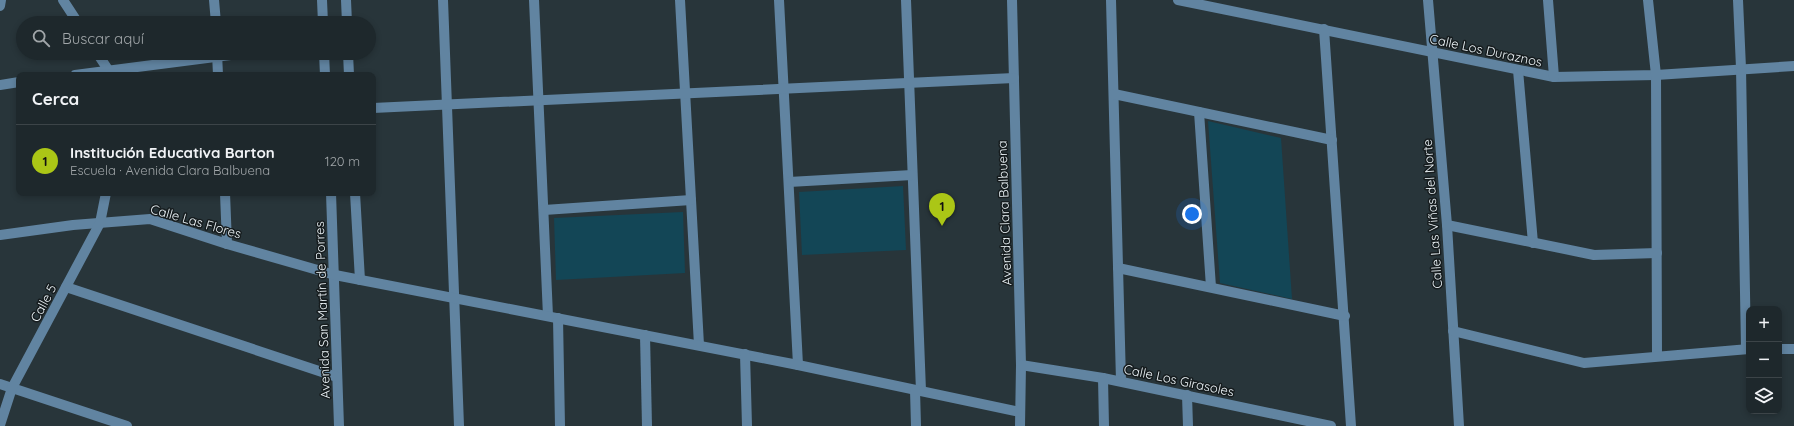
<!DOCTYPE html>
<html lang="es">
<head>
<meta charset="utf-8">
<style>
  :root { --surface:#1e282c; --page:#2b3438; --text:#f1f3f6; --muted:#a1a6a9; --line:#3c4448; --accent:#abc616 }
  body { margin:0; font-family:Quicksand,sans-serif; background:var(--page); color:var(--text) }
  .controls { position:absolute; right:12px; bottom:12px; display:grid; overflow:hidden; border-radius:8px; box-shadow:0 2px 6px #0003 }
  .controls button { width:36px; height:36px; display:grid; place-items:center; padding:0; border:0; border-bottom:1px solid var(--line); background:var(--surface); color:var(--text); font:20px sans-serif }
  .you { position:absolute; left:1192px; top:214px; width:14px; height:14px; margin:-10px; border:3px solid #fff; border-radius:50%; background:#1a73e8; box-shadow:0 0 0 6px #1a73e833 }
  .badge { display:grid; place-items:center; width:26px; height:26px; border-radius:50%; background:var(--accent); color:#111; font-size:13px; font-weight:700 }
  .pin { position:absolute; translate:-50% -33px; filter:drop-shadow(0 1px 2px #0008) }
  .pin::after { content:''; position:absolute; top:21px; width:14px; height:12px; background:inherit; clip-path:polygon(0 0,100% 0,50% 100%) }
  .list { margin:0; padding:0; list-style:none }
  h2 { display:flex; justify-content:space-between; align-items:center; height:52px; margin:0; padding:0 16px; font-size:17px }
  h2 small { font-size:13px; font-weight:400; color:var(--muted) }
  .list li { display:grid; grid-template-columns:26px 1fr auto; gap:12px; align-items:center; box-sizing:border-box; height:72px; padding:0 16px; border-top:1px solid var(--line) }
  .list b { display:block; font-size:15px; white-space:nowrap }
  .list p { margin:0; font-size:13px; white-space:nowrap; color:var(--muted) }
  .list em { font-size:13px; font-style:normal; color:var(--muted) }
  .icon { flex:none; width:22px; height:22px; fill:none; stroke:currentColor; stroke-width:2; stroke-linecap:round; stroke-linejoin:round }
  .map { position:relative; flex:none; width:1794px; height:426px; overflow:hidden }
  .search { position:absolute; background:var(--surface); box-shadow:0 2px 6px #0003; left:16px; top:16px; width:360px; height:44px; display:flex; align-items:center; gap:10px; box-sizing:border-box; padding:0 14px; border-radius:22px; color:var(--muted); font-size:15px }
  .panel { position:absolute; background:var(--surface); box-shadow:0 2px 6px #0003; left:16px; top:72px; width:360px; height:124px; border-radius:8px }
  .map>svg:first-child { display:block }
  .green { fill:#134656 }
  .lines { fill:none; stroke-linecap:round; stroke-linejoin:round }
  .minor { stroke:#6184a1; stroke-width:10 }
  .labels { text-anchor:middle; stroke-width:3; stroke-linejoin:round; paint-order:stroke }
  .street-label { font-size:13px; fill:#eef6fa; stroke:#161c1e }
</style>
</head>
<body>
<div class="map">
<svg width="1794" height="426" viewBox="0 0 1794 426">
  <rect width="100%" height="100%" fill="#28353a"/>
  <g class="green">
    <path d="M1208,121l73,17 11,161 -72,-16z"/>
    <path d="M903,186l3,64 -104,5 -3,-63z"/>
    <path d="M683,212l2,61 -129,7 -2,-62z"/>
  </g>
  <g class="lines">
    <g class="minor">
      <path d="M63,0l15,23"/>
      <path d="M214,0l2,23"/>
      <path d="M322,0l1,23"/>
      <path d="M346,0l1,23"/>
      <path d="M443,0l16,426"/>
      <path d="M534,0l14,316"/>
      <path d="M680,0l19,345"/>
      <path d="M779,0l19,365"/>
      <path d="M906,0l15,391"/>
      <path d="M1012,0l9,365 -1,61"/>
      <path d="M1111,0l10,381"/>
      <path d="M1178,0l376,77 102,-2 138,-9"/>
      <path d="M1428,0l19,225 12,201"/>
      <path d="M1548,0l6,77"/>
      <path d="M1648,0l8,75 1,281"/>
      <path d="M1738,0l3,68 5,281"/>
      <path d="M0,6l1,-6"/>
      <path d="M1324,29l27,397"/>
      <path d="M97,53l12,18v4"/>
      <path d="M217,53l1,22"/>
      <path d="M324,53l1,22"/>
      <path d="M348,53l1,22"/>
      <path d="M1518,70l15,173"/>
      <path d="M75,75l171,-22"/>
      <path d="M0,85l19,-3"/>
      <path d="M1114,94l218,46"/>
      <path d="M373,108l641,-30"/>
      <path d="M1199,112l12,175"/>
      <path d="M789,182l123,-7"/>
      <path d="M225,193l2,51"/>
      <path d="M331,193l8,233"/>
      <path d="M355,193l5,87"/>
      <path d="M544,210l147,-10"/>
      <path d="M1447,225l147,30 63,-2"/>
      <path d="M0,235l73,-10 77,-6 77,25 108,31 463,90 222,47"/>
      <path d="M1118,268l227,48"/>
      <path d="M66,287l271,90"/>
      <path d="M558,318l2,108"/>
      <path d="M1453,331l131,32 165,-14"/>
      <path d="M645,335l2,91"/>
      <path d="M1779,349h15"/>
      <path d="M745,354l2,72"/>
      <path d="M1021,365l82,13 228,48"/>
      <path d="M1103,378l1,48"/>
      <path d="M0,384l127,42"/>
      <path d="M915,390l1,36"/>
      <path d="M1187,395l1,31"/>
      <path d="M0,425l12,-37 88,-165 6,-30"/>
    </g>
  </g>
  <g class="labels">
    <g class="street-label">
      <text transform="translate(1486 50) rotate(12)" y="5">Calle Los Duraznos</text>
      <text transform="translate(1004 213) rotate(-92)" y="5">Avenida Clara Balbuena</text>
      <text transform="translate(1432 214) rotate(-94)" y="5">Calle Las Viñas del Norte</text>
      <text transform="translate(196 221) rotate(16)" y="5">Calle Las Flores</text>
      <text transform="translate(43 303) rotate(-62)" y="5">Calle 5</text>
      <text transform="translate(322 310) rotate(-92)" y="5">Avenida San Martín de Porres</text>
      <text transform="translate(1179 380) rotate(12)" y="5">Calle Los Girasoles</text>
    </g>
  </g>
</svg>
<div class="controls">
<button>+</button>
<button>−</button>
<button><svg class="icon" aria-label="layers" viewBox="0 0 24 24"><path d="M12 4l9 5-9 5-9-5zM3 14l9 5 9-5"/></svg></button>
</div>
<div class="you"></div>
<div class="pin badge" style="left:942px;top:226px">1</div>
<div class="search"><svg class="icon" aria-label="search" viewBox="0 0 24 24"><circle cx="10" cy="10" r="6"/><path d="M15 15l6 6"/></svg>Buscar aquí</div>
<section class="panel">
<h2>Cerca<small></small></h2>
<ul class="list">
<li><span class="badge">1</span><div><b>Institución Educativa Barton</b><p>Escuela · Avenida Clara Balbuena</p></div><em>120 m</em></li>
</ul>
</section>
</div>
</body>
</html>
